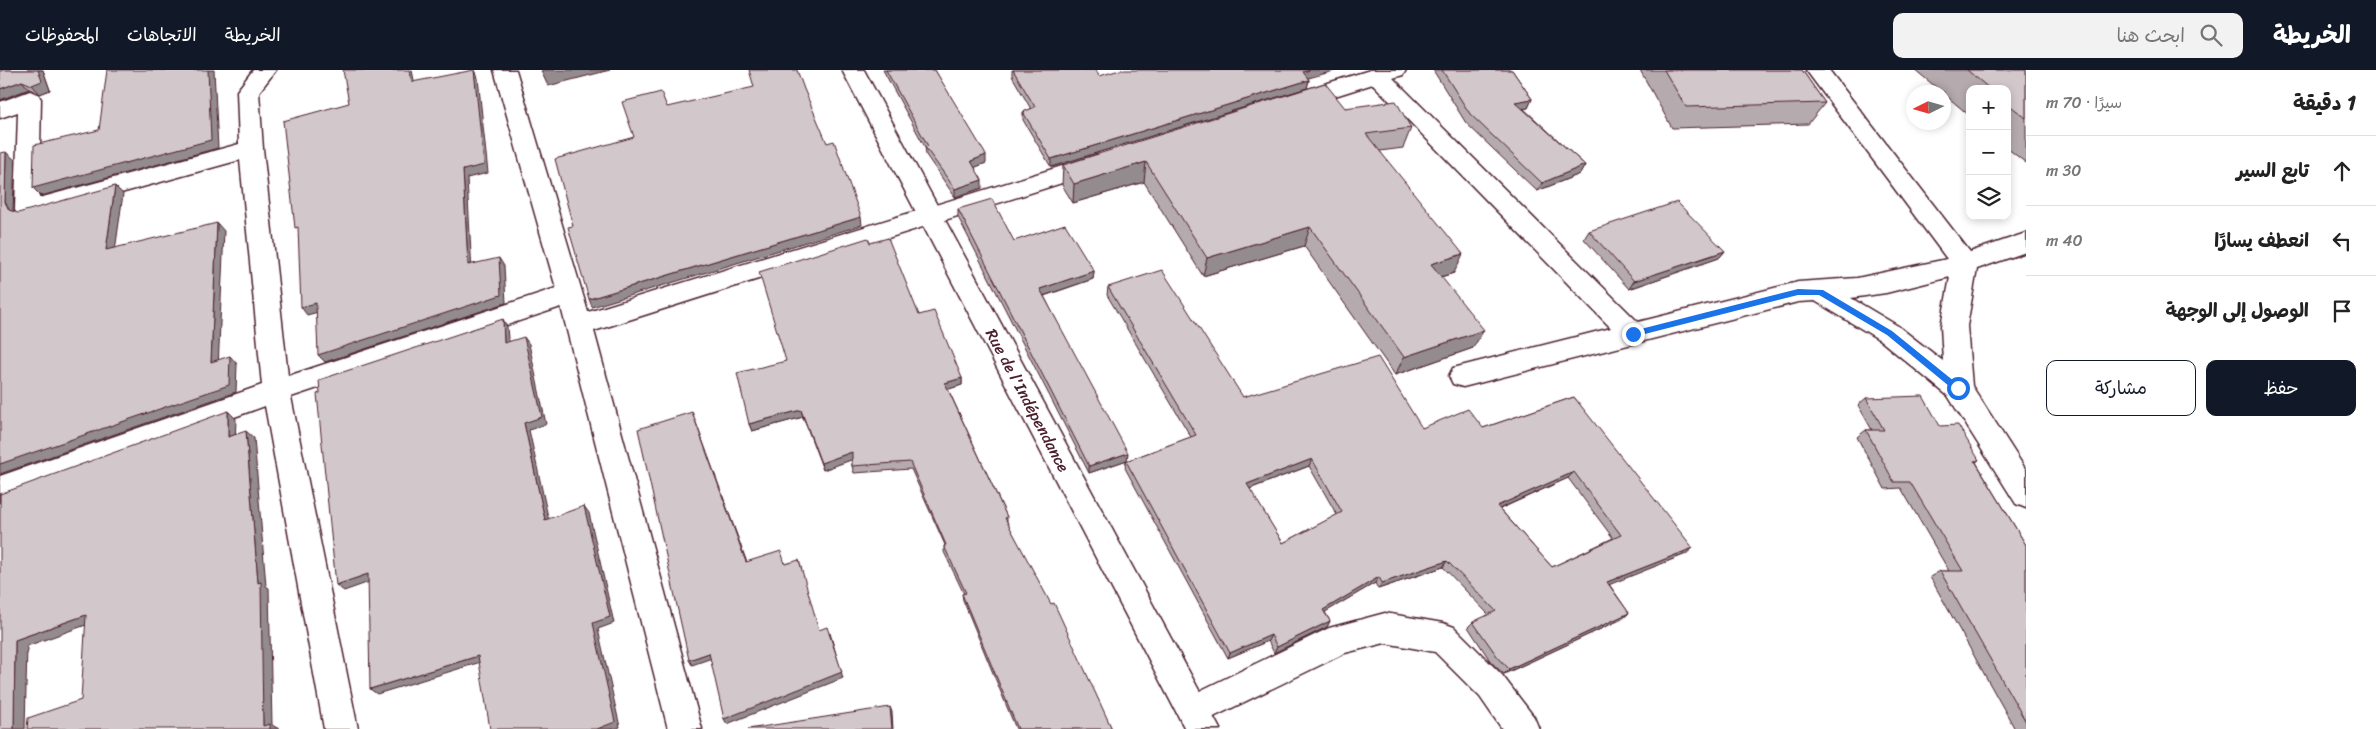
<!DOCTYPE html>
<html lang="ar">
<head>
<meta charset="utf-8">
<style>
  :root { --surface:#fff; --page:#f2f2f2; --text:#222; --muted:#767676; --line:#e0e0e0; --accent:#111827 }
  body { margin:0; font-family:Sriracha,"Playpen Sans Arabic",sans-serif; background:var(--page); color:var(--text); direction:rtl }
  .controls { position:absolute; right:15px; top:15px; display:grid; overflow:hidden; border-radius:10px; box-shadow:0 2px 8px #0003 }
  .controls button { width:45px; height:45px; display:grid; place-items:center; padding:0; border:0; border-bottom:1px solid var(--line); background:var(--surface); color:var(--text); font:25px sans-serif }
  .compass { position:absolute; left:1906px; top:15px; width:45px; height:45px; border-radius:50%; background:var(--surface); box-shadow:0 2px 8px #0003; rotate:265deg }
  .stop { position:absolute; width:15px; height:15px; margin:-11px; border:4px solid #1a73e8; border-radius:50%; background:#fff }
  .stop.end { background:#1a73e8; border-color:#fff; box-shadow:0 1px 5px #0008 }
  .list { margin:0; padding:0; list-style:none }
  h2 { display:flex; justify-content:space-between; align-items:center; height:65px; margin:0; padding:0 20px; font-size:21px }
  h2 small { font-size:16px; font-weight:400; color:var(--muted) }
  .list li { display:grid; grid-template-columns:32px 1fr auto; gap:15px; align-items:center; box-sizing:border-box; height:70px; padding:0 20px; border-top:1px solid var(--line) }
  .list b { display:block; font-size:19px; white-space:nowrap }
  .list em { font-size:16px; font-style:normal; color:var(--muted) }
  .actions { display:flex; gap:10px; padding:15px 20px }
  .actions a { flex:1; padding:11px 0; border:1px solid var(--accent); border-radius:10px; text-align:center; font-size:18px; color:var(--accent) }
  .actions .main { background:var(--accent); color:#fff }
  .icon { flex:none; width:28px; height:28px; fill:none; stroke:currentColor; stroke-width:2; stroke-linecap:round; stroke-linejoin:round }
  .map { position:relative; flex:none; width:2026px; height:659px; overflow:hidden; direction:ltr }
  header { display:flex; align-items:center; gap:30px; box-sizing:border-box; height:70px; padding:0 25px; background:var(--accent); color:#fff }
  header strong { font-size:24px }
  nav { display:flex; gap:28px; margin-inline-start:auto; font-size:18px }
  .search { width:350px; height:45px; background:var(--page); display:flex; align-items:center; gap:12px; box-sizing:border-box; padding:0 18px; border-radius:10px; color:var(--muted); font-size:19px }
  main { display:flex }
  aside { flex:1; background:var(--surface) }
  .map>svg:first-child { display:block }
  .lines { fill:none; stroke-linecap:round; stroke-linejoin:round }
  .street-casing { stroke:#4a1f2b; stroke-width:3 }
  .secondary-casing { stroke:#4a1f2b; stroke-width:3 }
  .street { fill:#fff; fill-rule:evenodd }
  .secondary { fill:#fff; fill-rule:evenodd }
  .wall { fill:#b5abaf; stroke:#4a1f2b; fill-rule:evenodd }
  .shaded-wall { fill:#938b8e; stroke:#4a1f2b }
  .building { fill:#d2c7cb; stroke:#4a1f2b; fill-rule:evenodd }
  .route { fill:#1a73e8 }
  .labels { text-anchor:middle; stroke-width:4; stroke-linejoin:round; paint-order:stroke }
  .street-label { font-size:16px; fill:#4a1f2b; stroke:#fff }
</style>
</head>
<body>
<header>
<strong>الخريطة</strong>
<div class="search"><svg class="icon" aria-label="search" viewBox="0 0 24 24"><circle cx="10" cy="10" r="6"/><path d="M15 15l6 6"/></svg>ابحث هنا</div>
<nav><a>الخريطة</a><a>الاتجاهات</a><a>المحفوظات</a></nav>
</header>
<main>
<aside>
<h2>1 دقيقة<small>سيرًا · 70 m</small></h2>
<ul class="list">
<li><svg class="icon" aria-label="ahead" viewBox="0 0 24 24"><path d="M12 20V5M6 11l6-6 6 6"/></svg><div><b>تابع السير</b></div><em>30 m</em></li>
<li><svg class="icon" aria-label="left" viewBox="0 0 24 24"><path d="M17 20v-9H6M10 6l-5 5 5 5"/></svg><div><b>انعطف يسارًا</b></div><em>40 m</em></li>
<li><svg class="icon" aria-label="arrive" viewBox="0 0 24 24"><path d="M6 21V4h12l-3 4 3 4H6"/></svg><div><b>الوصول إلى الوجهة</b></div></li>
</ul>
<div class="actions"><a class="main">حفظ</a><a>مشاركة</a></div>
</aside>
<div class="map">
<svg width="2026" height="659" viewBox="0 0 2026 659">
  <rect width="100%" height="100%" fill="#fff"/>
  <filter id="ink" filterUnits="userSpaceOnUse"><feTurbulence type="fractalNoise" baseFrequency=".02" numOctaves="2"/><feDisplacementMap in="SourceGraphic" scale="10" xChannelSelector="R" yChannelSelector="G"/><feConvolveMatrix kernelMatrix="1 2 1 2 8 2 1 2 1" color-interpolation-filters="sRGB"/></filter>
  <g filter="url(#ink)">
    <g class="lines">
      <defs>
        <g id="street">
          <path d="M253,0h23l-17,22 4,57 25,227 268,-88 -62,-218h22l72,242 510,-157 8,2 4,6 -4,6 -512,162 108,398h-34l-107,-422 -270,90 67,332h-34l-59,-323 -265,96v-26l262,-91 -22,-225 -213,59 -9,-3 -3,-6 3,-98 -18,6v-16l30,-11 8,3 3,5 -2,99 200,-54 -2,-53z"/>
          <path d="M1370,0h36l-3,5 -10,3 245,244 160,-40 59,-4 90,-19 -141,-189h23l141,182 56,-19v19l-49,17 -10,57 5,60 54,84v38l-10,-4 -68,-108 -68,-56 -65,-39 -17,1 -335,85 -10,-3 -4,-8 4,-8 158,-40 -238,-244 -79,25 -8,-3 -3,-5 3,-5zM1950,207l-9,49 2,35 -45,-35 -47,-28 35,-5z"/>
          <path d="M1385,543l58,10 11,4 48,48 32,42 5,12h-37l-22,-32 -45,-45 -50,-9 -40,10 -152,74 -12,-5 -4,-11 4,-11 148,-72z"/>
        </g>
        <path id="secondary" d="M842,0h22l356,659h-35z"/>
      </defs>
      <use href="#street" class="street-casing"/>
      <use href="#secondary" class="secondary-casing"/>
      <use href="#street" class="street"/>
      <use href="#secondary" class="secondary"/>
    </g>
    <g class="wall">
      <path d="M3,0h40l7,20 -10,4 -11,-5 -29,11v-29z"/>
      <path d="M883,0h52l51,93 -11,4 7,21 -27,9 -29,-42 -1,-8z"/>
      <path d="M1012,0h84l3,6 209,2 1,2 -2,8 -256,79 -28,-47v-8l8,-3 -19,-33z"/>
      <path d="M1433,0h79l20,29 -4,9h-5l62,57 -5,9 -43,17 -71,-68z"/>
      <path d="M1640,0h162l23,33 -17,21 -136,4z"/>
      <path d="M1915,0h111v93l-19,-15v-59h-37v27l-26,-22v-2h-2z"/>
      <path d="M1345,38l66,20 -8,20 -23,3 74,122 -13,4 32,71 -78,27 -91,-129 -101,30 -59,-94 -71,21 -11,-18 1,-20z"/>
      <path d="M958,139l56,32 80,30 -1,8 -49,17 83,164 -38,13 -131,-256z"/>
      <path d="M1589,161l136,20 -6,7 -90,31 -45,-50z"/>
      <path d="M870,173l92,135v7l-14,4 59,128v5l105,207h-96l-53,-129 -1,-6h2l-20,-42v-6l1,-1 -34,-76 -57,4 -2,-7v-7l-29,11 -20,-53 -51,14 -3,-7z"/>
      <path d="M1108,217l135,110 179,31h61l91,-31 112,157 -77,30 20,29 -7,6 -118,55 -13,-12 -23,-35 5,-5 16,-7 -46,-48 -65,22 -3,-6 -50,29 5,9 -3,6 -53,26 -6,-12 -40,17 -103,-190 1,-7 65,-24 -84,-142zM1309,396l28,49 -54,28 -34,-54zM1568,408l45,60 -61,29 -52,-58z"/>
      <path d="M1866,328l74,28 39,34 -3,2 50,83v184h-11l-85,-152 10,-6h9l-48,-83 -16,1 -28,-52 9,-7h6l-14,-25z"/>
    </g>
    <g class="shaded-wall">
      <path d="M38,0h5l7,20 -10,4 -8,-9z"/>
      <path d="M208,0h6l4,78 -177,48 -8,-8z"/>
      <path d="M409,0h3l4,21 -4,-9z"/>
      <path d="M475,0l3,8 10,95 -21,5 5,95 -4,-8 -5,-95z"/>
      <path d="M544,0h66l-62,16 -7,-15z"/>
      <path d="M1310,0h28l-37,10 2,-8z"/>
      <path d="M1309,10l-2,8 -256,79v-8z"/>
      <path d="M22,11l7,8 -29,11v-11z"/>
      <path d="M1532,29l-4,9 -17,2 4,-8z"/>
      <path d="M6,82l9,8 -2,50 4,8 -8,-8 -4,-8z"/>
      <path d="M986,85v8l-15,6v-8z"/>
      <path d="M1146,92l-2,20 -71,21 1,-19z"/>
      <path d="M1585,95l-5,9 -43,17 5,-8z"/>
      <path d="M982,110v8l-27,9v-8z"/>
      <path d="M115,116l8,8 -9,64 -8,-8z"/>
      <path d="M861,147l1,8 -270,82 -3,-8z"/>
      <path d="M217,153l7,8 -6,138 -7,-7z"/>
      <path d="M1310,157l-6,19 -101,30 4,-18z"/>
      <path d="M1725,181l-6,7 -90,31 5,-8z"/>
      <path d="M1463,184l-9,19 -32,9 9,-18z"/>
      <path d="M499,188l5,8 2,37 -181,59 -7,-7z"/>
      <path d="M1094,201l-1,8 -53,18v-8z"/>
      <path d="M316,233l6,8 -15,4 -6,-8z"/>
      <path d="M503,249l4,8 2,23 -5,-7z"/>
      <path d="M1484,260l-11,18 -78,27 9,-18z"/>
      <path d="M524,267l5,7 17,80 -17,6 21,96 -5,-6 -21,-97z"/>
      <path d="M230,286l7,8 -1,28 -236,82v-10z"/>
      <path d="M962,308v7l-16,5 -1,-7z"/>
      <path d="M801,340l2,7 -51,14 -3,-7z"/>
      <path d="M228,341l8,8 -1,25 -7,-7z"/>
      <path d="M692,342l3,8 54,148 -3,-6z"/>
      <path d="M246,361l8,7 12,148 3,2 3,137 7,4h-10l-6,-3 -5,-143z"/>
      <path d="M852,382l2,7 -31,11 -2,-7z"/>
      <path d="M1128,383l-1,7 -38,13v-7z"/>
      <path d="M1312,389l-3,7 -65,25 3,-7z"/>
      <path d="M1574,402l-6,6 -76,34 5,-6z"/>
      <path d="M584,436l5,7 25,110 -16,6 22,98 -6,2h-17l-4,-106z"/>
      <path d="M1693,478l-7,6 -85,34 6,-6z"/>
      <path d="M1447,491l-4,6 -65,22 4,-6z"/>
      <path d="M368,504l7,6 -31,11 -8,-6z"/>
      <path d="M1379,507l-4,6 -55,32 3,-5z"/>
      <path d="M1629,543l-7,6 -118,55 5,-5z"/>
      <path d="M86,545l11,6 -70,25 -2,83h-11l1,-89z"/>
      <path d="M1330,551l-3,6 -53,26 3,-6z"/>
      <path d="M830,563l13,45 -116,46 -3,-5z"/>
      <path d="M1271,565l-3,6 -40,17 2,-5z"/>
      <path d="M709,583l3,5 -20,7 -3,-5z"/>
      <path d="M478,586l6,5 -107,33 -7,-5z"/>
      <path d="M890,637l2,5 1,17h-1z"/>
    </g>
    <g class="building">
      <path d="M3,0h35l4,11 -10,4 -10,-4 -22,8v-18z"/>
      <path d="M107,0h101l3,70 -178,48 1,-43 65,-15z"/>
      <path d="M343,0h66l3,12 62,-12 10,95 -21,5 5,95 31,-7 2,37 -183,60 -2,-52 -15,4 -3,-80 -3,1 -12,-107 66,-18z"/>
      <path d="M749,0h48l7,19 23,54 7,-2 27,76 -272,82 -21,-72 5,-1 -18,-67 79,-22 -12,-35 39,-10 6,15 87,-20z"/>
      <path d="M886,0h49l51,85 -15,6 11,19 -27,9 -30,-42 3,-1z"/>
      <path d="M1013,0h83l3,6 21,-6h190l-7,2 6,8 -258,79 -28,-47 12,-5z"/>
      <path d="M1442,0h70l20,29 -17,3 70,63 -43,18 -72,-69z"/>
      <path d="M1664,0h138l23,33 -139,4z"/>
      <path d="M1967,0h59v48l-19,-15v-14h-17z"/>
      <path d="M1325,13l20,25 51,-7 15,27 -45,6 97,120 -32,10 53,66 -80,27 -94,-130 -103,31 -61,-96 -72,22 -11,-19z"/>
      <path d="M6,82l-1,50 4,8 9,3 97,-27 -9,64 111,-27 -6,139 19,-6 -1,29 -229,79v-311z"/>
      <path d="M992,129l22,42 51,-17 29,47 -54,18 88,164 -39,13 -131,-257z"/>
      <path d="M1677,132l48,49 -91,30 -45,-50z"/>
      <path d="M868,168l2,5 18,-5 31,77 15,-4 28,67 -17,5 62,134 -2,1 46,86 3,-1 58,126h-94l-56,-135 4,-1 -22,-47 2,-1 -36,-83 -58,4v-14l-31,11 -20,-53 -52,14 -12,-51 49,-12 -27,-89z"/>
      <path d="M1162,200l81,127 135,-40 44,71 46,-19 15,19 91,-31 119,151 -86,34 22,31 -120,56 -12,-13 -24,-34 23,-11 -49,-50 -65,22 -3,-6 -56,33 7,11 -53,26 -6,-12 -41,18 -104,-192 70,-26 -88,-148zM1312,389l30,53 -59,31 -36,-59zM1574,402l47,63 -69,32 -55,-61z"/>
      <path d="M503,249l1,24 20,-6 18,80 -18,6 21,97 39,-14 26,111 -17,6 22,99 -18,7h-107l-12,-73 -108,33 -2,-115 -32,11 -19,-191 3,-1 -1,-13z"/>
      <path d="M1923,326l17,30 18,-1 21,35 -4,1 51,84v177l-86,-151h23l-53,-89h-16l-28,-52h18l-18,-32z"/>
      <path d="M228,341v26l18,-6 12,152 3,-1 2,144 7,-2v5h-243l1,-11 53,-18 5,-85 -71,25 -1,89h-14v-235z"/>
      <path d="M692,342l54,150 35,-11 4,13 14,-4 20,70 8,-3 15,45 -118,47 -15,-66 -20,7 -51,-231z"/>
      <path d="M890,637l2,22h-144z"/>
    </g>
  </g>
  <path class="route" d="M1798,219l25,1 69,41 68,55v5h-5l-68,-56 -68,-40h-21l-165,42 -4,-3 4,-3z"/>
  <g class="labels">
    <g class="street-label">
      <text transform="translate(1028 330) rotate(62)" y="6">Rue de l'Indépendance</text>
    </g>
  </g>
</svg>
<div class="controls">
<button>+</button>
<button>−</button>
<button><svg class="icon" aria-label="layers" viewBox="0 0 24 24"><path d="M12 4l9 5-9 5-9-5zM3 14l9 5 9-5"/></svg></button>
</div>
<svg class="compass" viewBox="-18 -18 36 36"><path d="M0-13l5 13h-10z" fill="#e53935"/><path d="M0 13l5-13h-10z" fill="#767676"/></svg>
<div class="stop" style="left:1958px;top:318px"></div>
<div class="stop end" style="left:1633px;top:264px"></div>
</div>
</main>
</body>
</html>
